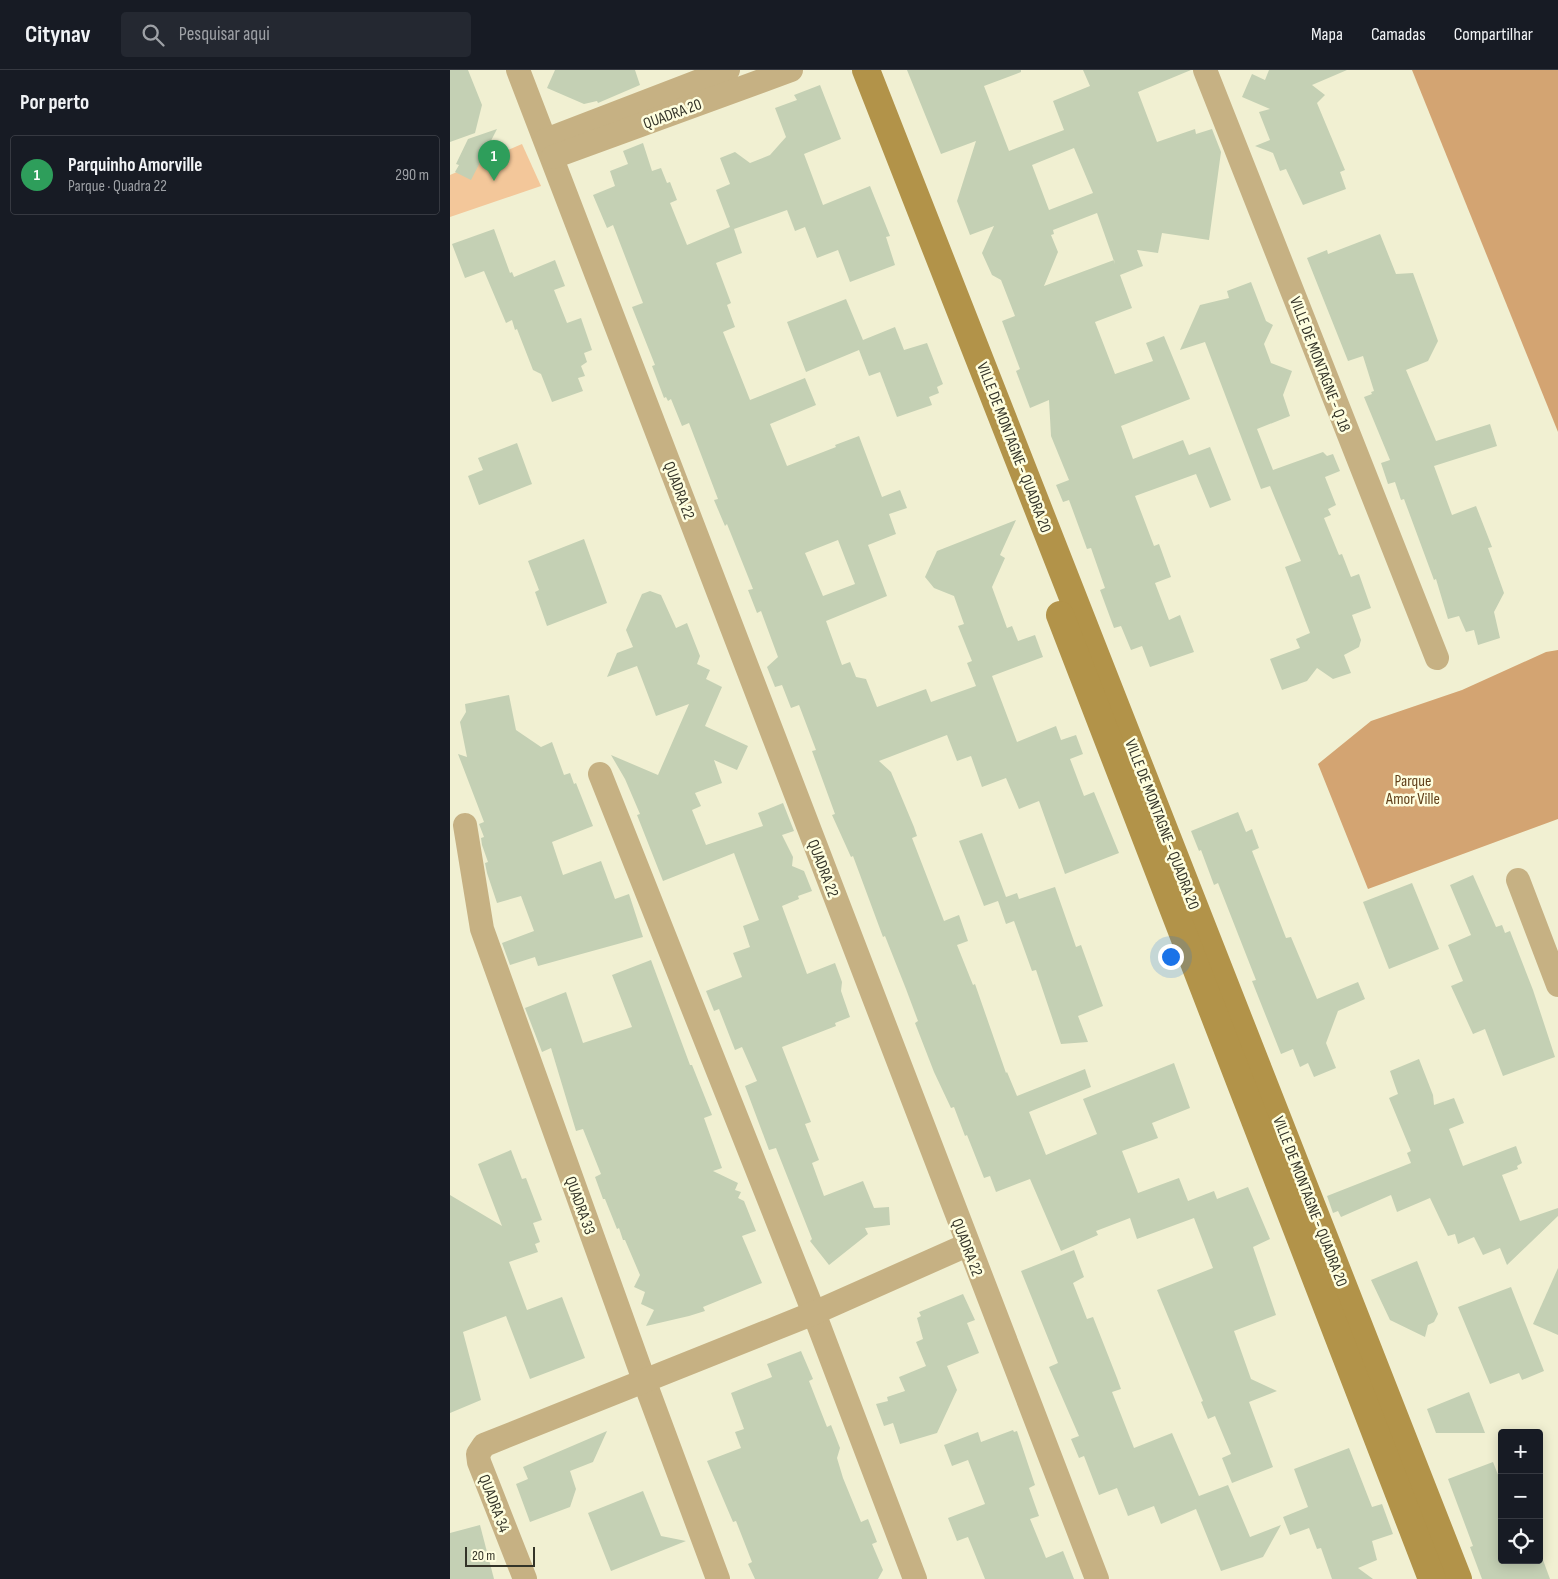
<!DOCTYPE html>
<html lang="pt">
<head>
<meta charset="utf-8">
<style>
  :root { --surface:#171b24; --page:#242831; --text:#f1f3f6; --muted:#9ea1a6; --line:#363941; --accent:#1a73e8 }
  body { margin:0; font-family:"Sofia Sans Condensed",sans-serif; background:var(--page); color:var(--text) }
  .controls { position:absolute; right:15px; bottom:15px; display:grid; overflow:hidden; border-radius:5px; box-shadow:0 2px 12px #0003 }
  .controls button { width:45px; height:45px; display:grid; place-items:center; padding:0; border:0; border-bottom:1px solid var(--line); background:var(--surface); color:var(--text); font:25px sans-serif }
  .scale { position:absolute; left:15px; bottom:12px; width:70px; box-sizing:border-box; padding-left:5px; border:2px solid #343428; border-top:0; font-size:14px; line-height:18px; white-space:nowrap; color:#343428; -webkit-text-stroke:4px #fefedf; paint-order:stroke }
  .you { position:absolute; left:720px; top:886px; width:18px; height:18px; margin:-12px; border:4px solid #fff; border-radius:50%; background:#1a73e8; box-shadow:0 0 0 8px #1a73e833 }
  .badge { display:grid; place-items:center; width:32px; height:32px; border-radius:50%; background:var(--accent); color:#fff; font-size:16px; font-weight:700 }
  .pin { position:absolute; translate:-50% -41px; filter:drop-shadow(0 1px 2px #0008) }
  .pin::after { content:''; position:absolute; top:26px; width:18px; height:15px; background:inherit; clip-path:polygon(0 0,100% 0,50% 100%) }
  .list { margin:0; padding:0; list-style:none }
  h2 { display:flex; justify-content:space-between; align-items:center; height:65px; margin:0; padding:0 20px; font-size:21px }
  h2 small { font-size:16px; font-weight:400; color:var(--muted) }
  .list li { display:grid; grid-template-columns:32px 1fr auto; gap:15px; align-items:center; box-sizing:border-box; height:80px; margin:0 10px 10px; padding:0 10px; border:1px solid var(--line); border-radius:5px }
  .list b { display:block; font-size:19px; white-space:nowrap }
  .list p { margin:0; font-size:16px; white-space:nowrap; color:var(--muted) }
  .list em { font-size:16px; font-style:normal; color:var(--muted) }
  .icon { flex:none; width:28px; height:28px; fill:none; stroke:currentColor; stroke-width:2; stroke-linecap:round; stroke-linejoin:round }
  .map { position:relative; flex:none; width:1108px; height:1509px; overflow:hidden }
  header { display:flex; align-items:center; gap:30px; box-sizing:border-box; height:70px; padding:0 25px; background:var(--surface); border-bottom:1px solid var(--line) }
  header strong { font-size:24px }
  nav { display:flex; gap:28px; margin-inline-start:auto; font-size:18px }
  .search { width:350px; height:45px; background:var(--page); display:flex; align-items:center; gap:12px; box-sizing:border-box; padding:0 18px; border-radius:5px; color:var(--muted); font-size:19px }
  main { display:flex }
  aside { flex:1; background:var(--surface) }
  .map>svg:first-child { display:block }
  .green { fill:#f3c79a }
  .forest { fill:#d3a472 }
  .building { fill:#c4d0b4; fill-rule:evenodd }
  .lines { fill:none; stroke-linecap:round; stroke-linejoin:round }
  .street { stroke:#c6b183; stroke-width:24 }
  .secondary { stroke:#b29349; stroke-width:28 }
  .labels { text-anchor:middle; stroke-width:5; stroke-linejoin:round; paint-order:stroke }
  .street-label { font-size:16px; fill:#343428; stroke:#fefedf }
  .park-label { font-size:16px; fill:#61401a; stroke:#fefedf }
</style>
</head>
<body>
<header>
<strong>Citynav</strong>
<div class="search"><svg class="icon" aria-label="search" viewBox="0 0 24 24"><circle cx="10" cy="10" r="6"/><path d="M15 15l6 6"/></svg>Pesquisar aqui</div>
<nav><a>Mapa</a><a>Camadas</a><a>Compartilhar</a></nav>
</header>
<main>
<aside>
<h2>Por perto<small></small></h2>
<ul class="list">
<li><span class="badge" style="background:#2e9e5b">1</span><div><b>Parquinho Amorville</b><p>Parque · Quadra 22</p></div><em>290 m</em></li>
</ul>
</aside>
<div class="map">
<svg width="1108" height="1509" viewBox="0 0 1108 1509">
  <rect width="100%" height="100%" fill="#f1f0d2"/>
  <path class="green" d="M72,74l19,42 -91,31v-42z"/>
  <g class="forest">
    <path d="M962,0h146v362z"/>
    <path d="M1108,580v169l-190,70 -50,-125 53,-43 91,-31 84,-38z"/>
  </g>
  <g class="building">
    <path d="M0,0h18l14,35 -7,28 -25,9z"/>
    <path d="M105,0h80l5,15 -42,18 -1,-2 -13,3 -37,-16z"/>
    <path d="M457,0h114v2l-37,14 25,65 55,-21 -11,-29 37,-15 -7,-16h108l-53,22 19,50 38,-13 1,5 16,-5 9,23 -12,88 -47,-7 -4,20 -21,-3 6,16 -23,9 12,33 -37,14 20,52 38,-13 -7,-18 18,-7 26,63 -69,27 12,33 50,-19 6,15 21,-8 21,53 -21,8 -14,-34 -61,22 19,50 5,-2 12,33 -16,6 14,37 11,-5 14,37 -44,15 -8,-21 -11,4 -10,-24 -7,2 -14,-38 5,-2 -14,-40 -4,1 -18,-49 -6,2 -7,-17 13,-5 -18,-44 -2,-36 -19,8 -14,-37 4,-2 -18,-48 13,-5 -14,-36 -9,-5 -10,-22 12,-27 -24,9 -13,-34 19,-60 -35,13zM624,78l19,45 -44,17 -17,-45zM647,143l18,51 -1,-4 -70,26 14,-34 -7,-17 3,-1 -1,-4z"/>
    <path d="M819,0h78l-35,15 13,10 -8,8 28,67 -5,2 6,17 -43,16 -17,-36 -6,2 -7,-18 -18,-7 15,-6 -11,-28 11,-3 -28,-12 10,-23 13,6z"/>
    <path d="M370,15l21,54 -37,15 19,51 47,-19 20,50 -4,1 9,28 -45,17 -12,-32 -21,8 -12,-31 -10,4 -8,-21 -53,19 8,24 -26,10 15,40 -4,2 8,22 -12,5 27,68 55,-22 11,27 -46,19 17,42 49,-19 -1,-2 24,-9 23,61 18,-7 7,18 -18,6 7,20 -28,11 19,51 -61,25 16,44 8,-3 6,15 10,2 11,28 49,-18 5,13 45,-16 -9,-23 5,-2 -14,-35 6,-2 -10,-28 -20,-8 -9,-11 12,-26 79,-31 -16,35 5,3 -13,29 15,41 5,-2 6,15 17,-6 8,22 -51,19 25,66 39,-16 5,14 15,-5 7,19 -13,5 14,37 10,-4 25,61 -54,21 -26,-73 -20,8 -13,-31 -24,9 -11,-31 -14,5 -10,-26 -68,26 12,11 23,55 3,9 -5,2 32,83 15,-6 9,26 -11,4 16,40 2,-1 31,89 1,-1 10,24 68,-27 6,18 -62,25 17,43 51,-21 -14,-35 91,-36 16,45 -38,15 6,15 -36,13 16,42 41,-15 9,23 26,-10 3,8 31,-12 22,52 -17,8 23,68 -42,16 17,48 26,12 -28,11 24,65 -41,16 -10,-25 9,-4 -16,-38 -7,3 -7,-17 2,-1 -46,-111 56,-22 -19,-50 -57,21 -7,-21 -34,13 2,4 -37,16 -31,-72 -34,13 -6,-16 -6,2 -17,-43 -2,1 -11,-29 -3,1 -17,-36 -19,-49 3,-2 -12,-32 -21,-53 -2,1 -30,-81 -2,1 -19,-42 3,-1 -23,-63 4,-1 -17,-45 -8,3 -9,-23 -7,2 -8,-20 11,-10 -17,-46 -4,2 -9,-23 5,-1 -26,-65 -2,2 -11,-26 4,-1 -29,-76 -7,3 -11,-27 -3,2 -2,-4 -2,1 -12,-32 3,-1 -23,-58 11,-4 -30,-78 -6,3 -14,-33 22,-9 -5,-15 18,-7 -5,-13 20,-8 9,28 9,-3 6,15 3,-1 7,18 -7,3 17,42 43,-18 -14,-37 14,-6 -10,-26 15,-6 15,11 20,-8 16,-18 -11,-29 22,-8 -3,-5zM388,470l17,44 -32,12 -18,-43z"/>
    <path d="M47,59l-26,51 -16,-8 4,-7 -3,-1 12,-25z"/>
    <path d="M44,159l16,44 2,-1 2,5 41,-17 10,26 -11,4 13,33 14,-5 11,32 -8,3 3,9 -6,4 4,10 -7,2 5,13 -31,11 -11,-28 -8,-4 -16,-41 -2,1 -3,-10 -6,3 -22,-52 -19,7 -13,-34z"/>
    <path d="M930,164l16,40 17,-1 25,68 -10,20 -22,9 30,71 54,-17 7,22 -63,20 18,49 24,-9 16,41 -4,1 16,45 -10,19 6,26 -22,7 -4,-15 -8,2 -7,-16 -11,3 -12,-40 -2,1 -30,-81 -3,1 -6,-18 -7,2 -7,-21 9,-3 -26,-63 8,-3 -1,-2 3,-1 -11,-35 -15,5 -41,-103 20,-8 1,4z"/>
    <path d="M801,212l15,39 7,4 -9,19 7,19 21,8 -9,24 7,21 -33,13 16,41 50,-18 4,4 6,-2 7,17 -15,6 11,28 -8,4 3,6 -7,3 15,37 3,-1 9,23 8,-3 12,34 -19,7 9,25 -2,7 -15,8 7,18 -18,6 -16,-11 -10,13 -25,9 -12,-31 30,-11 -4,-9 14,-6 -25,-66 16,-6 -31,-75 -9,3 -56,-147 -25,8 20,-45 29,-7 -2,-7z"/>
    <path d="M396,229l17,41 32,-13 9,23 23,-7 16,41 -6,3 2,6 -10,4 3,8 -35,12 -17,-45 -11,4 -10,-26 -53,22 -19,-50z"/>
    <path d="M67,373l15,41 -53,21 -11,-29 15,-6 -5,-12z"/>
    <path d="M134,469l23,64 -60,23 -12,-34 4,-2 -11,-29z"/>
    <path d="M200,521l11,4 15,33 11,-5 13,33 -3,8 13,6 -4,9 16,8 -17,39 43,20 -11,24 -23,-10 8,23 -27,10 6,13 -9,4 14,35 57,-19 -5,-13 25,-10 11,28 -12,4 11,22 -1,9 12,5 8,20 -14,5 1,3 -17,7 25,68 28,-11 7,19 -1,9 9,26 -15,6 1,3 -54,21 29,75 -6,2 14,36 -7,3 12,33 39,-15 11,27 15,-1 1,18 -25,3 3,6 -39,31 -19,-24 2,-2 -36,-91 -7,2 -24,-64 12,-5 -15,-34 -7,3 -16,-41 -5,2 -8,-20 36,-14 -9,-24 17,-6 -7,-21 16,-6 -25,-67 -71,28 -26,-66 3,-1 -15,-35 -14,-24 47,20 31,-71 -33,12 -19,-50 -30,11 10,-24 16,-6 -7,-17 16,-36z"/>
    <path d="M59,625l7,35 25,17 11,-5 12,33 6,-2 4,11 2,-1 17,43 -41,16 11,33 38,-14 14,38 14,-5 14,43 -105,29 -3,-9 -25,8 -8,-22 32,-12 -13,-35 -24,7 -10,-30 -2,-10 3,-1 -6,-17 -1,-7 3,-1 -5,-13 5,-2 -26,-68 9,3 -7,-35 6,-10 -1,-8z"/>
    <path d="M788,742l8,20 6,-3 7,19 -7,3 34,87 5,-1 26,62 41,-17 7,17 -27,12 -12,32 10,25 -22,9 -6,-14 -8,4 -7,-18 -12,5 -29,-73 4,-1 -38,-97 -4,2 -13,-35 -2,1 -8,-20z"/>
    <path d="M532,763l24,64 11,-4 2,6 36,-12 21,60 5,-2 22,61 -25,10 10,26 -27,2 -25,-74 -4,1 -18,-50 -8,3 -8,-23 -14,5 -25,-65z"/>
    <path d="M1023,805l23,52 6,-2 3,8 5,-2 23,59 22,67 -52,19 -18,-47 -12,5 -22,-48 12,-5 -15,-36 23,-10 -21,-50z"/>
    <path d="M962,813l27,66 -50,20 -26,-67z"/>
    <path d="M201,890l39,105h2l20,50 -8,3 18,50 -9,3 25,12 -3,7 6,2 -3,6 6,3 12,30 -14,5 20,47 -59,24 2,4 -16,5 -43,10 8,-16 -13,-6 4,-12 -11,-5 6,-12 -15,-35h-2l-4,-12 -2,1 -12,-30h-2l-8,-22 6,-3 -18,-45 -7,2 -25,-83 -9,4 -17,-44 41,-16 17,51 49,-16 -20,-52z"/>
    <path d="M969,989l14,36 1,10 20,-7 10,25 -15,6 14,37 53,-20 6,17 -5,3 1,3 -16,6 18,46 38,-13v8l-51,49 -7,-17 -17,7 -9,-18 -16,7 -3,-10 -7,2 -18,-38 -33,14 -6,-17 -50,22 -3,-6 -5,2 -6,-17 84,-33 -4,-10 4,-2 -22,-53 9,-4 -8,-23z"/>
    <path d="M61,1080l11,29 4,-1 16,42 -9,3 7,19 -5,2 3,8 -29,10 18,48 35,-13 23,61 -55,21 -24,-63 -43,16 18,68 -31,13v-218l52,31 -24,-62z"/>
    <path d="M624,1180l10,27 -11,6 14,36 6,-2 24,61 4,11 -9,3 22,56 38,-15 27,63 29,-11 22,52 31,-12 -18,32 -42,14 -25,-62 -35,15 -7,-18 -26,10 -11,-28 -18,7 -15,-39 -5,2 -8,-19 8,-3 -30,-69 9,-4 -37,-92z"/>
    <path d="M967,1191l21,53 -4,8 -6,3 -3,12 -35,-17 -19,-40z"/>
    <path d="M1108,1198v67l-25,-11z"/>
    <path d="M1061,1217l33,84 -22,9 -3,-7 -29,11 -32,-77z"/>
    <path d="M513,1224l12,26 -8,3 12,30 -32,13 10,24 -20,43 -37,11 -7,-21 -9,3 -8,-22 12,-3 -1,-4 18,-6 -6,-14 27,-11 -10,-24 7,-3 -6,-21 4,-2 -2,-4z"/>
    <path d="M351,1281l12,28 -4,2 18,46 4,-2 9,23 -3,10 6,20 18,44 7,-3 9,23 -5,2 11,26 -5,9h-123l-7,-15 4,-2 -16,-41 -3,1 -26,-61 34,-13 -6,-16 9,-3 -13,-36 41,-16 -5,-13z"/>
    <path d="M1019,1322l16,41h-49l-9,-24z"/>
    <path d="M563,1360l1,2 3,-1 18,54 -6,3 10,28 -9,3 16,39 17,-7 11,28h-89l-17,-42 -11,4 -9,-23 37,-14 -17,-44 -16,6 -8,-21 34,-13 3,10z"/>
    <path d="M157,1361l-14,31 -23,9 6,18 -6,18 -40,15 -14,-38 12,-5 -5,-12z"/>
    <path d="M899,1378l23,59 10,-3 11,30 -21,7 5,19 -19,8 15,11h-41l-11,-31 -4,1 -8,-21 -19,7 -7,-18 25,-10 -14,-38z"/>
    <path d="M1043,1392l9,23v75h41l7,19h-68l-12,-32 3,-1 -25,-67z"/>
    <path d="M193,1421l18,45 25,5 -75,30 -23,-58z"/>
    <path d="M30,1455l14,54h-44v-46z"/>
  </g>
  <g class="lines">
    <g class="street">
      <path d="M68,0l579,1509"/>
      <path d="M755,0l232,588"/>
      <path d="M96,70l182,-70"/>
      <path d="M103,87l238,-87"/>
      <path d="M150,704l214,539 101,266"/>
      <path d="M15,755l17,104 162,451 74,199"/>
      <path d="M1068,810l40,105"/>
      <path d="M75,1509l-46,-117 -1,-8 6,-9 330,-132 153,-68"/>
    </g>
    <g class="secondary">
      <path d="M416,0l592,1509"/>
      <path d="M610,545l372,964"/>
    </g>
  </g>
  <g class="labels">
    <g class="street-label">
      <text transform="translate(222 43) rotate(-20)" y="6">QUADRA 20</text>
      <text transform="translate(871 294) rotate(69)" y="6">VILLE DE MONTAGNE - Q 18</text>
      <text transform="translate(565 377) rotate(69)" y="6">VILLE DE MONTAGNE - QUADRA 20</text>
      <text transform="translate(230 420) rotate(69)" y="6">QUADRA 22</text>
      <text transform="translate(713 754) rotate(69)" y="6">VILLE DE MONTAGNE - QUADRA 20</text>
      <text transform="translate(374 798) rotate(69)" y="6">QUADRA 22</text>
      <text transform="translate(861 1131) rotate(69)" y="6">VILLE DE MONTAGNE - QUADRA 20</text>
      <text transform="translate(131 1135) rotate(70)" y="6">QUADRA 33</text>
      <text transform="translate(518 1177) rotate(69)" y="6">QUADRA 22</text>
      <text transform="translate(45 1433) rotate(69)" y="6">QUADRA 34</text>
    </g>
    <g class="park-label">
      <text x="963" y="716">Parque<tspan x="963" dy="18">Amor Ville</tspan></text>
    </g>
  </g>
</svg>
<div class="controls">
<button>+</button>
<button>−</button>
<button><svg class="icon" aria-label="locate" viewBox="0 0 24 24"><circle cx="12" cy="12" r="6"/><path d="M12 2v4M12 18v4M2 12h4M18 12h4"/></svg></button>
</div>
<div class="scale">20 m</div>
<div class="you"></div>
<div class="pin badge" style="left:44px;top:111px;background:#2e9e5b">1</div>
</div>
</main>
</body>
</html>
